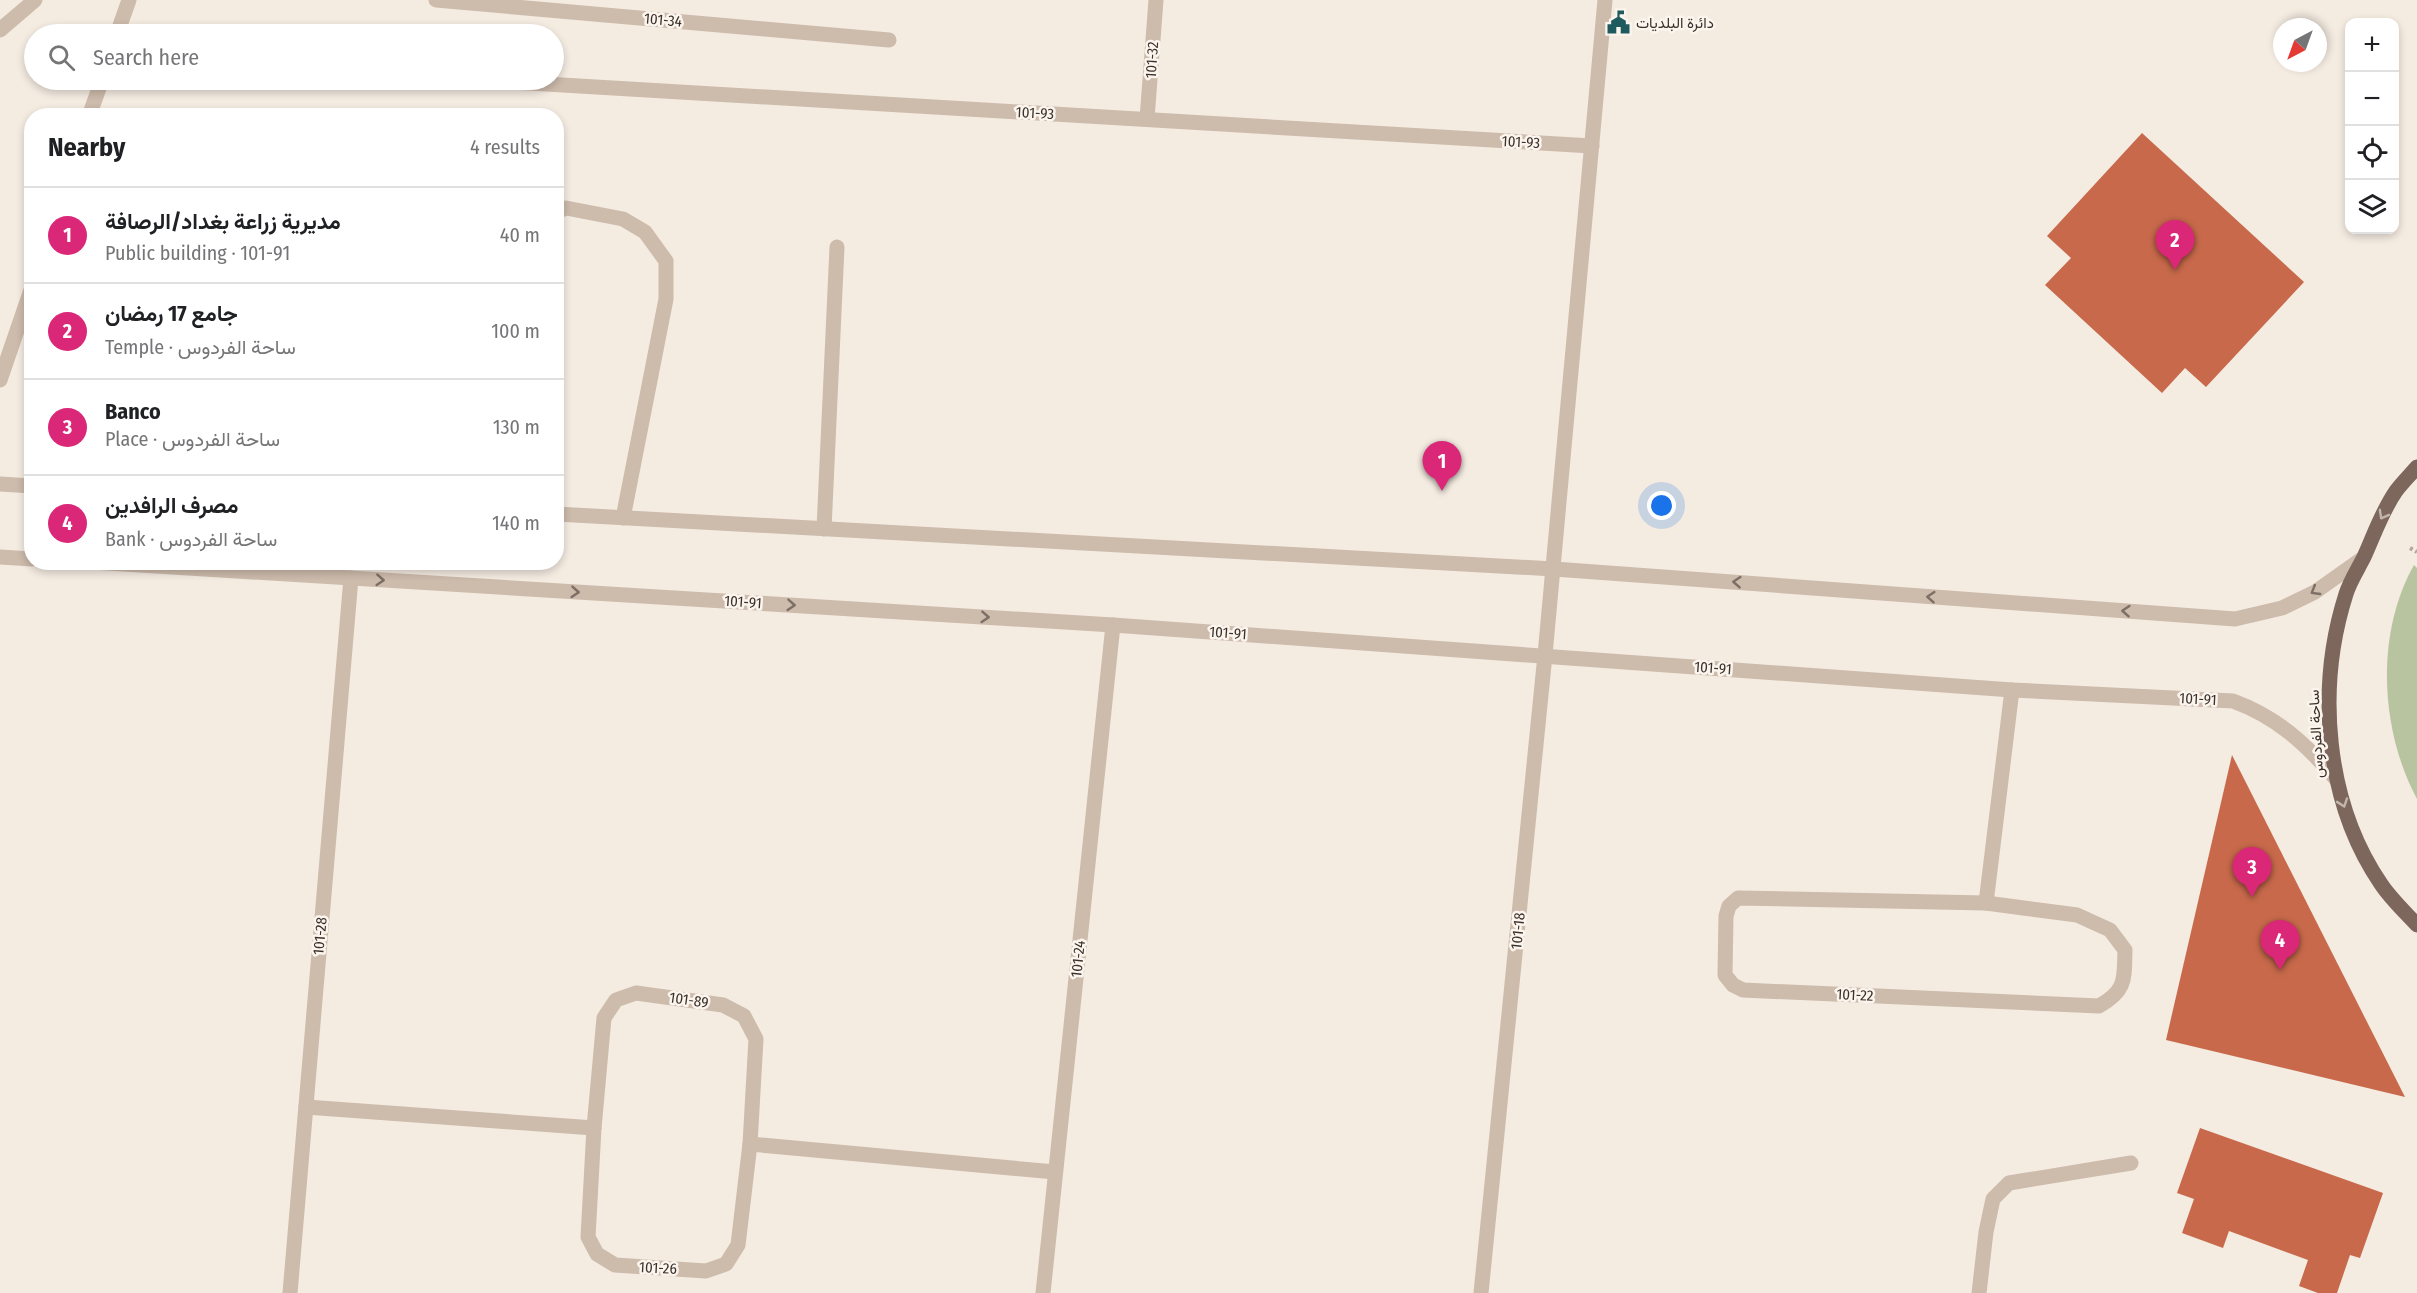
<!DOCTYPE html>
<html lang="en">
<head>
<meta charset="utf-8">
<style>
  :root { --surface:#fff; --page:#f6f6f6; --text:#202124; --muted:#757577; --line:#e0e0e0; --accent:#db2777 }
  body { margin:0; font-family:"Fira Sans Condensed",Vazirmatn,sans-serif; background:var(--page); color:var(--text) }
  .controls { position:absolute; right:18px; top:18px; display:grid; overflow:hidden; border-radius:12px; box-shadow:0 3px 9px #0003 }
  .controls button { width:54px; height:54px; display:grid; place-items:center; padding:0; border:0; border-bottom:2px solid var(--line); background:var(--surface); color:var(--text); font:30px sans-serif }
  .compass { position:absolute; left:2273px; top:18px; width:54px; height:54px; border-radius:50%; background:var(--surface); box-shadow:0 3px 9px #0003; rotate:221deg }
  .you { position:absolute; left:1662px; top:506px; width:21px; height:21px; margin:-15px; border:4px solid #fff; border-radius:50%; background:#1a73e8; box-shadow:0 0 0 9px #1a73e833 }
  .badge { display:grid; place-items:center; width:39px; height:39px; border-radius:50%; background:var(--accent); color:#fff; font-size:20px; font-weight:700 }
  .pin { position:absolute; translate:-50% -50px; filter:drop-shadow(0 2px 3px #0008) }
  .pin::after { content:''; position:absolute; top:32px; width:21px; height:18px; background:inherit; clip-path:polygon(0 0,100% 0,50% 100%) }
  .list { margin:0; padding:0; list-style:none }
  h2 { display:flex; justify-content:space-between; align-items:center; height:78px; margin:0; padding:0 24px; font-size:26px }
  h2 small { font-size:20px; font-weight:400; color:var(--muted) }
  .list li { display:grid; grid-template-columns:39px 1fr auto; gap:18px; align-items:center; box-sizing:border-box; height:96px; padding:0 24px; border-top:2px solid var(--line) }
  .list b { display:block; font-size:22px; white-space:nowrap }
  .list p { margin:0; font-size:20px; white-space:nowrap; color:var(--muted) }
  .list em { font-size:20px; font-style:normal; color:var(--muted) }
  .icon { flex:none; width:33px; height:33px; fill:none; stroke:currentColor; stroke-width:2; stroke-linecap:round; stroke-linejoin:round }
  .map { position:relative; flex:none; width:2417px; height:1293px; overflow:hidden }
  .search { position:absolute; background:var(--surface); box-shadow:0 3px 9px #0003; left:24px; top:24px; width:540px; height:66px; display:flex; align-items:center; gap:15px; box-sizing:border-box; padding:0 21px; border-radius:33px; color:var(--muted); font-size:22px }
  .panel { position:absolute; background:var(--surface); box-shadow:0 3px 9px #0003; left:24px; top:108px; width:540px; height:462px; border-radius:24px }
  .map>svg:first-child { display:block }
  .grass { fill:#b8c4a0 }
  .building { fill:#c8694b }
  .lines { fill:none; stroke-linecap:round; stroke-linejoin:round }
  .path { stroke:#b9a596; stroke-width:4; stroke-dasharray:3 3; stroke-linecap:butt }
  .service { stroke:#cdbbac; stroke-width:15 }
  .minor { stroke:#cdbbac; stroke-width:15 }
  .primary { stroke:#7d675c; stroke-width:15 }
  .oneway { stroke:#c2b5ac }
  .oneway2 { stroke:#7d6f65 }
  .labels { text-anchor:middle; stroke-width:5; stroke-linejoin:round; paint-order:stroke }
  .street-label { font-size:15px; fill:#3b302b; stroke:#fbf5ee }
  .poi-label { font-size:15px; fill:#3b302b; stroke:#fbf5ee; text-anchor:start }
</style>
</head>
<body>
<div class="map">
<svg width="2417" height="1293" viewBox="0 0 2417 1293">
  <rect width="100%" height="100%" fill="#f4ebe1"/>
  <path class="grass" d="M2414,565l3,3v231c-37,-69 -42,-165 -3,-234z"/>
  <g class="building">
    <path d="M2142,133l162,149 -98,105 -21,-19 -23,25 -117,-108 26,-27 -24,-22z"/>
    <path d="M2232,755l173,342 -239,-57z"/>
    <path d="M2200,1128l183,65 -23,65 -10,-3 -13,38h-19l-19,-7 9,-26 -79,-29 -6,17 -41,-15 12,-34 -17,-6z"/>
  </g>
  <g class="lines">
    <path class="path" d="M2410,548l7,4"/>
    <g class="service">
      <path d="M436,0l453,40"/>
      <path d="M556,212l10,-4 57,11 22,13 21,29v38l-43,219"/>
      <path d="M824,529l13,-282"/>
      <path d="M1738,898l248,5 91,12 33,15 15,20c-1,29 2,40 -26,56l-356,-16 -10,-5 -8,-10 1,-59 3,-10z"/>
      <path d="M1986,903l26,-213"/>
    </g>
    <g class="minor">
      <path d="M0,30l35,-30"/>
      <path d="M117,34l12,-34"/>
      <path d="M479,80l1113,66"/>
      <path d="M89,116l13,-36"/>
      <path d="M1147,119l9,-119"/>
      <path d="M0,380l32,-93"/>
      <path d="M0,484l32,2"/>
      <path d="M556,514l998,55 681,50 47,-11 33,-16 48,-34"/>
      <path d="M0,557l32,2"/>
      <path d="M91,562l1022,63 899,65 221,11c44,16 73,43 103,78"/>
      <path d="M306,1107l288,21 10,-110 12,-18 20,-7 87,12 21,11 12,23 -6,105 305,28"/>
      <path d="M594,1128l-6,109 9,17 18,11 91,6 20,-7 12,-19 12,-101"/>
      <path d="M290,1293l61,-715"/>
      <path d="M1043,1293l70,-668"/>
      <path d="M1481,1293l64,-638 60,-655"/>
      <path d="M1979,1293l7,-61 7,-33 16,-16 122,-20"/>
    </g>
    <path class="primary" d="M2417,467c-7,8 -15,16 -21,24 -14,20 -22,44 -32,66 -6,12 -14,24 -18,37 -30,94 -21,208 35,290 10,15 24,28 36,41"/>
  </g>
  <defs><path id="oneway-chevron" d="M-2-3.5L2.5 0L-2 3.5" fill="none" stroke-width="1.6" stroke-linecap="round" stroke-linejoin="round" transform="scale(1.5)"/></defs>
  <g class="oneway">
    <use href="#oneway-chevron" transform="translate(2383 515) rotate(119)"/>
    <use href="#oneway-chevron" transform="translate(2343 803) rotate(71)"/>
  </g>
  <g class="oneway2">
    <use href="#oneway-chevron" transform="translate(380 580) rotate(4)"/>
    <use href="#oneway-chevron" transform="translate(1737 582) rotate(-176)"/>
    <use href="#oneway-chevron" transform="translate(2315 591) rotate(149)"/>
    <use href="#oneway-chevron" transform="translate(575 592) rotate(4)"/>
    <use href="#oneway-chevron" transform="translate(1931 597) rotate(-176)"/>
    <use href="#oneway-chevron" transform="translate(791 605) rotate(4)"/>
    <use href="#oneway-chevron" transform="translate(2126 611) rotate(-176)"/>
    <use href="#oneway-chevron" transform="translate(985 617) rotate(4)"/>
  </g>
  <defs>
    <symbol id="civic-bare" viewBox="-9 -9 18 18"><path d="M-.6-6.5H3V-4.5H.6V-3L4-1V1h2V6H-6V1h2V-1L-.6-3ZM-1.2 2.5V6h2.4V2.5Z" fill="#1f5a5e" stroke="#fbf5ee" stroke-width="2.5" paint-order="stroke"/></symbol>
  </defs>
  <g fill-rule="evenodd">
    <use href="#civic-bare" x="1602" y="6" width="33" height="33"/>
  </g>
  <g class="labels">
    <g class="street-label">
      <text transform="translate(663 20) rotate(5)" y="5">101-34</text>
      <text transform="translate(1152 60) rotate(-86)" y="5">101-32</text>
      <text transform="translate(1035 113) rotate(3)" y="5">101-93</text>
      <text transform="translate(1521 142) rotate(3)" y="5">101-93</text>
      <text transform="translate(743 602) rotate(4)" y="5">101-91</text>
      <text transform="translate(1228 633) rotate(4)" y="5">101-91</text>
      <text transform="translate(1713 668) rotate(4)" y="5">101-91</text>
      <text transform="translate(2198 699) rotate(3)" y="5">101-91</text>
      <text transform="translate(2316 734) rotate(-93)" y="5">ساحة الفردوس</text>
      <text transform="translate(1518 931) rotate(-84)" y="5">101-18</text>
      <text transform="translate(320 936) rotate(-85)" y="5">101-28</text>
      <text transform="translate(1078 959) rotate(-84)" y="5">101-24</text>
      <text transform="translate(1855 995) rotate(3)" y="5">101-22</text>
      <text transform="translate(689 1000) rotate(8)" y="5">101-89</text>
      <text transform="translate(658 1268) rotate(3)" y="5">101-26</text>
    </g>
    <g class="poi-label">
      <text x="1636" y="28">دائرة البلديات</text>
    </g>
  </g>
</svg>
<div class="controls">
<button>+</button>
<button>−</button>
<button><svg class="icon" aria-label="locate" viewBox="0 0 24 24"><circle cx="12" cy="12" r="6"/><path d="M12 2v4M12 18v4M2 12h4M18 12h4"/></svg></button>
<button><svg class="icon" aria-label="layers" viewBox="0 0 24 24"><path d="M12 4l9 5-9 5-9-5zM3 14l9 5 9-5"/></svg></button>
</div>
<svg class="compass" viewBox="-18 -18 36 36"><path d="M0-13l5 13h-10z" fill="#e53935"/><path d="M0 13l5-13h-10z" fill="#757577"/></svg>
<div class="you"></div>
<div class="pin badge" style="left:1442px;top:491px">1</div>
<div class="pin badge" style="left:2175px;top:270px">2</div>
<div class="pin badge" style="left:2252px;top:897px">3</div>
<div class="pin badge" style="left:2280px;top:970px">4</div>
<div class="search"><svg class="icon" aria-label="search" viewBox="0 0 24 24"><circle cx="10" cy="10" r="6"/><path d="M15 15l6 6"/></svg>Search here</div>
<section class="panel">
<h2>Nearby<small>4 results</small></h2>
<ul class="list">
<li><span class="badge">1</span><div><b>مديرية زراعة بغداد/الرصافة</b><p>Public building · 101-91</p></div><em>40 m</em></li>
<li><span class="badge">2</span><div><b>جامع 17 رمضان</b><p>Temple · ساحة الفردوس</p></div><em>100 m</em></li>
<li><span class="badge">3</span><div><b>Banco</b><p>Place · ساحة الفردوس</p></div><em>130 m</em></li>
<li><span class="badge">4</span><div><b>مصرف الرافدين</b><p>Bank · ساحة الفردوس</p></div><em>140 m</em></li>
</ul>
</section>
</div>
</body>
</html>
